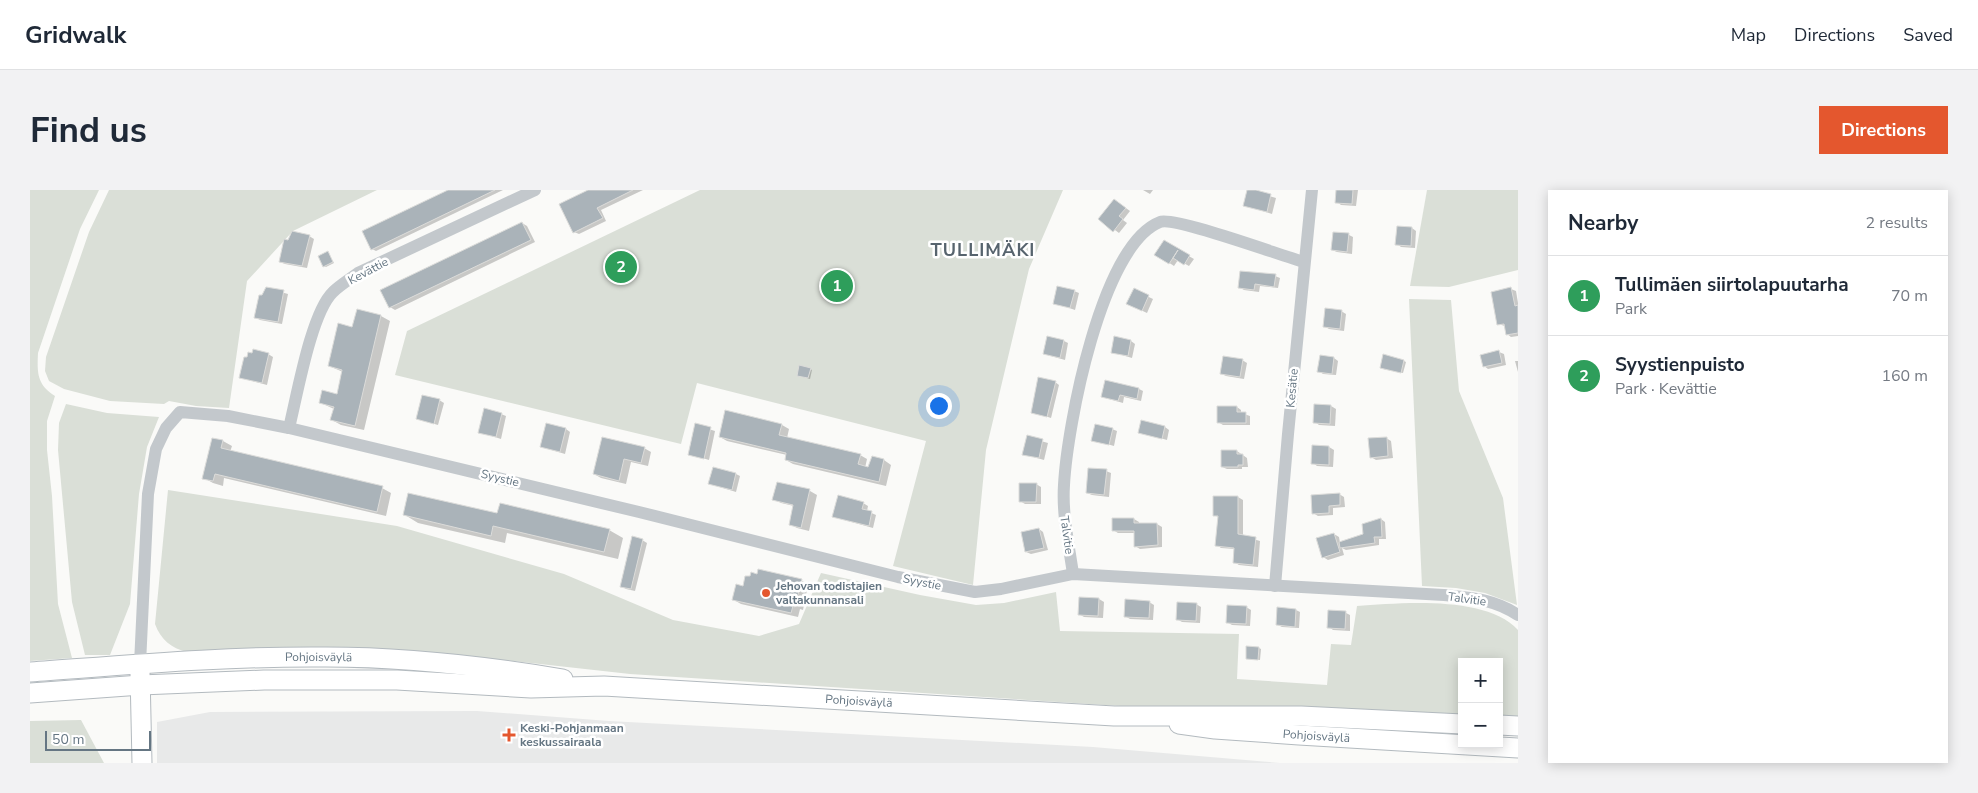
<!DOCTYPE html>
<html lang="en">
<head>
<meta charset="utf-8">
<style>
  :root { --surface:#fff; --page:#f2f2f3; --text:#1f2937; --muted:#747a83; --line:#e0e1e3; --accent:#e4572e }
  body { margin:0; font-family:"Nunito Sans",sans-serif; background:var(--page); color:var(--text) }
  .controls { position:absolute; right:15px; bottom:15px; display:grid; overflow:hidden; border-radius:0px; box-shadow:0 2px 12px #0003 }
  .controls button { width:45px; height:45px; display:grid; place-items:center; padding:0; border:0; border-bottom:1px solid var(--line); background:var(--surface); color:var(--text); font:25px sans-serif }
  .scale { position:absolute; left:15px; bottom:12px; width:106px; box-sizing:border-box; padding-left:5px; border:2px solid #657683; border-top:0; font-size:14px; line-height:18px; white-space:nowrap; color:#657683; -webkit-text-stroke:4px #fff; paint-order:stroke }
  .you { position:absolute; left:908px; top:215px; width:18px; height:18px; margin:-12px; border:4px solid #fff; border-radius:50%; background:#1a73e8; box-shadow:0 0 0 8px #1a73e833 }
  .badge { display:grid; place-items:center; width:32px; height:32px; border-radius:50%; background:var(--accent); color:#fff; font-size:16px; font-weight:700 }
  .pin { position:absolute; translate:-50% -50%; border:2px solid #fff; box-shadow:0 1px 5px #0006 }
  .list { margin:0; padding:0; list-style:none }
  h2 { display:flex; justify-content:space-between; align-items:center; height:65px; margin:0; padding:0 20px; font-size:21px }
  h2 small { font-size:16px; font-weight:400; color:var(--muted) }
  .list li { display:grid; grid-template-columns:32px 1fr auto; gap:15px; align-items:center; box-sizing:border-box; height:80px; padding:0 20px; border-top:1px solid var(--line) }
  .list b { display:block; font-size:19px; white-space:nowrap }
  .list p { margin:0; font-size:16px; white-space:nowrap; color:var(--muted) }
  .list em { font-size:16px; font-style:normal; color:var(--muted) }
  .map { position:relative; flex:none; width:1488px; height:573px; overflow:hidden; border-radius:0px }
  header { display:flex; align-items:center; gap:30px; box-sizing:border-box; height:70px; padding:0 25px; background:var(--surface); border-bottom:1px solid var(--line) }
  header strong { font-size:24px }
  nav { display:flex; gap:28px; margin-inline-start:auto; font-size:18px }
  .intro { display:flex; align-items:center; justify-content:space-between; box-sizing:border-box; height:120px; padding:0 30px }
  h1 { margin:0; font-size:35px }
  .button { padding:12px 22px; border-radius:0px; background:var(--accent); color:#fff; font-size:18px; font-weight:700 }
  main { display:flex; gap:30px; padding:0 30px }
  aside { flex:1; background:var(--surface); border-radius:0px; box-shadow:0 2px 12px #0003 }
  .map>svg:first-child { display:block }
  .built { fill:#e8e9e9 }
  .green { fill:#dadfd7 }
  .shadow { fill:#0003 }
  .building { fill:#aab3b9; stroke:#dcdcda }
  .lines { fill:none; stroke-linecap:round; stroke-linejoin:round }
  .secondary-casing { stroke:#b3babf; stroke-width:21 }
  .street { stroke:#c3c8cc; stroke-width:12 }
  .secondary { stroke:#fff; stroke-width:19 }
  .poi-dot { fill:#e4572e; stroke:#fff; stroke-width:2 }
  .labels { text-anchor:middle; stroke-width:5; stroke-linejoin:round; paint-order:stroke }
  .street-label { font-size:12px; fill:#657683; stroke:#fff }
  .poi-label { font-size:12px; font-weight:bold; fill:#657683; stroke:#fff; text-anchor:start }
  .district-label { font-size:18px; font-weight:bold; letter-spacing:1px; fill:#57646e; stroke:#fff }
</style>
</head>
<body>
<header>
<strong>Gridwalk</strong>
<nav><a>Map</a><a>Directions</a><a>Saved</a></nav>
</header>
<div class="intro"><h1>Find us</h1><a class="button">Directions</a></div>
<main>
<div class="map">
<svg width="1488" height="573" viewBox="0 0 1488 573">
  <rect width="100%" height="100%" fill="#fafaf8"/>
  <path class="built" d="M447,521l132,10 484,26 187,16h-1123v-41l53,-10z"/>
  <g class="green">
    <path d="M0,0h69l-19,39 -42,124c-1,20 -1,32 17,43l-8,25v29l5,46 6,108 14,54 -42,3z"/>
    <path d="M79,0h268l-84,41 -46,50 -18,127 -33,-2 -27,-5 -5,3 -54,-3 -46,-12 -15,-8 -4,-10 1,-14 43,-125z"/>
    <path d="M670,0h363l-34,79 -43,181 -13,135 -80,-19 33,-125 -229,-58 -16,61 -286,-69 12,-44z"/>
    <path d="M1397,0h91v80l-69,17 -39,-1z"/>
    <path d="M1379,109l42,1 8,91 44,107 14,107 -32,-12 -29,-5 -34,-2z"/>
    <path d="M36,214l41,9 52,4 -12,30 -8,47 -9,110 -20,51h-25l-13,-53 -14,-152 1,-27z"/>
    <path d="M138,300l229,36 167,48 109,46 86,16 40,-12 22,-51 99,22 56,10 28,-2 52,-11 4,39 179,3 -2,45 90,6 4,-41 20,1 6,-39c44,-3 129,-11 161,24v89l-19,-1v-56h-37v54l-229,-10 -82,2 -521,-34 -117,-13 -172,-14 -154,5c-16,-4 -26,-12 -32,-28z"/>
    <path d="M51,530l23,43h-74v-42z"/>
  </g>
  <g class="shadow">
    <path d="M421,0h52l-127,61 -4,-2z"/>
    <path d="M561,0h52l-42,20 5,11 -27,13 -5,-2z"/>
    <path d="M1113,0h10l-3,4z"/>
    <path d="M1218,0l28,8 -4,16 -28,-9z"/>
    <path d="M1308,0h20l-2,16 -15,-1 -4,-3z"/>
    <path d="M1089,13l11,8 -7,9 4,3 -8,10 -19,-14z"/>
    <path d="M492,33l5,3 8,16 -140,68 -5,-3z"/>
    <path d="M1382,38l4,3 -1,17 -14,-1 -4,-3z"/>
    <path d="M1319,45l4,2 -1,17 -15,-2 -5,-2z"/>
    <path d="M279,46l5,3 -7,29 -22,-4 -5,-2z"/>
    <path d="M1134,52l30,17 -5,7 -11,-6 -4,6 -18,-12z"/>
    <path d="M298,63l6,10 -8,4 -2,-1z"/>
    <path d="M1245,86l5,2 -2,10 -18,-2 -1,6 -15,-2 -5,-3z"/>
    <path d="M237,98l21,6 -6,30 -22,-4 -5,-3z"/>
    <path d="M1481,99l5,2 2,12v33l-7,1 -4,-3 -2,-8 -7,-2z"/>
    <path d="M1104,100l19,9 -6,14 -15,-7z"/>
    <path d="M1044,101l5,2 -4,17 -20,-7z"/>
    <path d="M328,120l23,6 9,5 -26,109 -23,-5 -9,-5 2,-11 -13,-6 17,-8 5,-23 -14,-6 24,-37z"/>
    <path d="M1311,121l5,3 -2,17 -15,-2 -5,-3z"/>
    <path d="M1034,151l4,2 -3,17 -21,-6z"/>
    <path d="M1101,151l4,3 -3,14 -20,-6z"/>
    <path d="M1469,162l5,2 2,11 -18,4 -4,-3z"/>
    <path d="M238,164l5,3 -6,28 -26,-7z"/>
    <path d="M1304,168l4,3 -2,14 -13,-1 -4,-3z"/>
    <path d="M1212,170l5,3 -3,16 -18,-3 -4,-2z"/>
    <path d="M1374,171l2,1 -3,11 -20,-4z"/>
    <path d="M1485,171h3v11z"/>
    <path d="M780,179l2,1 -2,9 -10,-3z"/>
    <path d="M1025,192l4,3 -8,33 -18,-6z"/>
    <path d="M1109,199l4,2 -2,10 -17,-4 -1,6 -21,-6z"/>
    <path d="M409,210l5,3 -6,22 -21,-6z"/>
    <path d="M1301,216l5,3 -1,17 -16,-1 -4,-3z"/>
    <path d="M1207,217l4,3v3l9,3v9h-27l-5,-3z"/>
    <path d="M471,224l5,2 -5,23 -22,-7z"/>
    <path d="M666,235l19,6 -6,29 -20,-6z"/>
    <path d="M752,235l7,4 -2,9 73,17 7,4 -2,9 3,1 5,-11 11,2 7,5 -5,21 -93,-22 -7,-4 1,-5 -60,-14 -7,-4z"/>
    <path d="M1135,237l4,3 -2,10 -28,-8z"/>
    <path d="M536,239l4,3 -5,22 -23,-7z"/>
    <path d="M1082,239l5,2 -3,15 -21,-6z"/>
    <path d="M997,247l21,6 -4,17 -21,-6z"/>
    <path d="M1356,248l5,3 2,17 -17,2 -5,-3z"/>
    <path d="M193,251l9,5 -2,6 152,36 9,5 -5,23 -162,-38 -1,8 -10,-3 -9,-5z"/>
    <path d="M1299,257l5,3 -1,17 -16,-1 -4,-3z"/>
    <path d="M614,258l7,4 -3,14 -17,-4 -5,22 -25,-6 -7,-4z"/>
    <path d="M1207,261l10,7 1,9h-6v2h-15l-5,-2z"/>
    <path d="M1076,281l5,2 -2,24 -17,-2 -5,-2z"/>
    <path d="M706,284l4,2 -4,16 -26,-8z"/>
    <path d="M748,293l32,8 7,4 -8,36 -12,-3 -7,-4 4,-18 -13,-3 -7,-4z"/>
    <path d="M1006,294l5,3v17h-16l-5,-3z"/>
    <path d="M1309,304l5,3 1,10 -12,1v7l-15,1 -5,-3z"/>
    <path d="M1208,307l5,3v36l17,5 -2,26 -19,-2 -5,-3 1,-13 -14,-1 -4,-3 2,-27 -4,-3z"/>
    <path d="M833,313l5,3 -1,5 9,4 -3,13 -39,-11z"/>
    <path d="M375,325h93l111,15 14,8 -5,21 -111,-26 -2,10 -87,-20z"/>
    <path d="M1104,329l5,3v2h18l5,3v20l-22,2 -5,-3v-13h-17l-5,-3z"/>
    <path d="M1351,329l4,3 1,17h-7v6l-33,5 -4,-2 2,7 -16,5 -5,-3 11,-23 5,3 1,6 24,-8z"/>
    <path d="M1009,339l4,3 5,18 -17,4 -5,-2z"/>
    <path d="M612,350l5,3 -12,48 -9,-2 -5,-3z"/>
    <path d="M728,385l43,5 7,5 -5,25 -3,-1 -2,8 -57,-13 -7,-4 10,-13z"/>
    <path d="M1050,408l19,1 5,3 -1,16 -19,-1 -5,-3z"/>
    <path d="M1119,412l5,3 -1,15 -23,-1 -5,-3z"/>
    <path d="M1166,414l5,3 -1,16 -18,-1 -5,-3z"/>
    <path d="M1216,417l5,3 -1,16 -18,-1 -5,-3z"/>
    <path d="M1266,420l4,2 -1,16 -17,-1 -4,-2z"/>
    <path d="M1316,423l4,2v16l-17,-1 -4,-3z"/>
    <path d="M1229,458l2,1 -1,11 -13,-2z"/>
  </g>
  <g class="building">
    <path d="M418,0h47l-124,60 -9,-19z"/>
    <path d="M558,0h45l-36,18 6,10 -30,15 -14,-29z"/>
    <path d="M1217,0h9l15,4 -4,18 -24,-6z"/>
    <path d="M1306,0h17l-1,14 -17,-1z"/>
    <path d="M1084,9l12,9 -7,8 4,3 -10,13 -15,-13z"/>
    <path d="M492,32l9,18 -142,68 -9,-18z"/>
    <path d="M1367,36l15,1 -1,19 -16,-1z"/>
    <path d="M262,41l18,4 -8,31 -23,-4 5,-23 4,1z"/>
    <path d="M1303,42l16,1 -2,19 -16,-2z"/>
    <path d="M1134,50l26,15 -6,10 -11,-7 5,-8 -9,14 -15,-9z"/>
    <path d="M298,61l5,11 -10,5 -5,-11z"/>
    <path d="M1210,81l36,3 -2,13 -19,-3 -1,6 -16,-2z"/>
    <path d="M1027,96l18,4 -5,18 -17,-4z"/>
    <path d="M236,97l18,3 -6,32 -24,-4 5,-23h3z"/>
    <path d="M1481,97l4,19 3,-1v28l-12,2 -2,-11 -7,1 -6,-33z"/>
    <path d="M1104,98l15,7 -7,16 -16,-7z"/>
    <path d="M1295,118l17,2 -2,19 -17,-2z"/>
    <path d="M327,119l24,6 -26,111 -25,-6 4,-13 -15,-4 3,-13 15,4 5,-24 -14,-4 10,-43 14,4z"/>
    <path d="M1017,146l17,4 -4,18 -17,-4z"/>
    <path d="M1084,146l17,4 -3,16 -17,-3z"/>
    <path d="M223,159l16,4 -7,30 -23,-5 5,-21h3l1,-5 4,1z"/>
    <path d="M1469,160l3,13 -19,4 -3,-12z"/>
    <path d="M1353,164l21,6 -3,13 -21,-5z"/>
    <path d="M1290,165l14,2 -2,17 -15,-2z"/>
    <path d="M1193,166l20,3 -3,18 -20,-3z"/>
    <path d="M769,175l12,3 -3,10 -11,-2z"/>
    <path d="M1008,187l18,4 -9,36 -16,-4z"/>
    <path d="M1075,190l34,8 -2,11 -17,-4 -2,6 -17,-4z"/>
    <path d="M392,205l18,4 -6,25 -18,-5z"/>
    <path d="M1284,214l17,1 -1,19 -17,-1z"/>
    <path d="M1187,216h20v6h9v11h-29z"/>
    <path d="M454,218l18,5 -6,24 -18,-4z"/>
    <path d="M695,220l57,14 -3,11 82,19 -3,10 10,3 4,-11 12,3 -5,23 -94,-22 1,-7 -67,-16z"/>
    <path d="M1111,230l24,6 -3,13 -24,-6z"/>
    <path d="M516,233l20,5 -6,24 -20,-5z"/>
    <path d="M665,233l16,4 -7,32 -16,-4z"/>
    <path d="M1065,234l18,4 -4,17 -18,-4z"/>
    <path d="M997,245l16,4 -4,19 -17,-3z"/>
    <path d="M572,247l43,10 -4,16 -17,-4 -5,22 -26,-7z"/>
    <path d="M1357,247l1,19 -18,2 -2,-20z"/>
    <path d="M182,248l11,2 -2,8 162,38 -6,26 -162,-38 -2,7 -11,-2z"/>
    <path d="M1282,255l17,1v19l-18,-1z"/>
    <path d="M1191,260h16v4h6v11h-5v2h-17z"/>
    <path d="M683,277l23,6 -4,17 -24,-6z"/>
    <path d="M1058,278l19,1 -3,26 -18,-2z"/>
    <path d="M747,292l33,7 -9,39 -12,-3 4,-20 -21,-5z"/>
    <path d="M989,293h18l-1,19h-17z"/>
    <path d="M378,303l89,20 3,-10 110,26 -6,23 -111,-26 -2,10 -88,-21z"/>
    <path d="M1310,303v12l-11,1v7l-17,1 -1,-19z"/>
    <path d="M808,305l26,7 -2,7 10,2 -3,15 -37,-9z"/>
    <path d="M1183,306h25v38l18,3 -3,28 -20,-2 1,-15 -19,-2 3,-30h-5z"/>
    <path d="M1082,328h22v5h23l1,22 -24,2v-16h-22z"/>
    <path d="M1351,328l1,19h-8l1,6 -35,5 -1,-6 24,-8 -1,-10z"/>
    <path d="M1009,338l5,20 -19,4 -4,-20z"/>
    <path d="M1304,343l6,19 -18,6 -6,-20z"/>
    <path d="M602,346l11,3 -12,50 -11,-2z"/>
    <path d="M728,379l44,10 -7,28 -2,-1 -2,7 -59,-13 4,-16 7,2 2,-10h5l1,-4 6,2z"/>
    <path d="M1049,407l20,1 -1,18 -20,-1z"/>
    <path d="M1095,409l25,2 -1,17 -25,-1z"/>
    <path d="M1147,412l20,1 -1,18 -20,-1z"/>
    <path d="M1197,415l20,1 -1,18 -20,-1z"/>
    <path d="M1247,417l19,2 -1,18 -19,-2z"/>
    <path d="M1298,420l18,1 -1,18 -18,-1z"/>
    <path d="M1216,456l13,1 -1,13 -12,-1z"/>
  </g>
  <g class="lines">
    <defs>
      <g id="secondary">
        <path id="s1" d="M0,482c98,-7 197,-16 296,-15 79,0 159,9 237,22"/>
        <path d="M110,483l2,90"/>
        <path id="s2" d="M0,503l111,-8 123,-5h133l134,8 73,-2 510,30h187l161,8"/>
        <path id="s3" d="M1149,534l36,5 84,6 219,13"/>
        <path d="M1469,535l19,1"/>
      </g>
    </defs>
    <use href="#secondary" class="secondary-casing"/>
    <g class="street">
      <path d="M259,238c8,-32 22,-115 44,-136 7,-7 17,-13 25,-19l177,-83"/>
      <path d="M1043,384c-4,-29 -11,-59 -9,-89 3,-58 37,-240 96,-263 14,-6 122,34 144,40"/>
      <path d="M1245,396l13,-152 24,-244"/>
      <path d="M110,474l8,-170 8,-45 10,-21 14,-16 48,4 61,12 350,84 259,65 77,15 26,-3 72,-15 371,21c28,3 50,4 74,20"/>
    </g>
    <use href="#secondary" class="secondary"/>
  </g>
  <g class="poi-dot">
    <circle cx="736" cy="403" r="5"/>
    <path d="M476.5 537.5h5v5h5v5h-5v5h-5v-5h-5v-5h5z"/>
  </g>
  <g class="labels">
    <g class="street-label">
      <text transform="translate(338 81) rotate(-28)" y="4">Kevättie</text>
      <text transform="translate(1262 198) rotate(-85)" y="4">Kesätie</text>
      <text transform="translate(470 288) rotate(14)" y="4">Syystie</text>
      <text transform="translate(1037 345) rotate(82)" y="4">Talvitie</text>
      <text transform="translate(892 392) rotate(12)" y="4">Syystie</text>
      <text transform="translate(1437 409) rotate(8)" y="4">Talvitie</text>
      <text dy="4" stroke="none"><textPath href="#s1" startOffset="289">Pohjoisväylä</textPath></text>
      <text dy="4" stroke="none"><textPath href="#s2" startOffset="830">Pohjoisväylä</textPath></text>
      <text dy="4" stroke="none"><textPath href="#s3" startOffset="138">Pohjoisväylä</textPath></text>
    </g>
    <g class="poi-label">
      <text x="746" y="400">Jehovan todistajien<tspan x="746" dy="14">valtakunnansali</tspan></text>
      <text x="490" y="542">Keski-Pohjanmaan<tspan x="490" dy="14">keskussairaala</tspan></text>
    </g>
    <g class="district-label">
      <text x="953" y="66">TULLIMÄKI</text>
    </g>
  </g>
</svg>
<div class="controls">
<button>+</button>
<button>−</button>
</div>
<div class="scale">50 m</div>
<div class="you"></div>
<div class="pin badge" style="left:807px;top:96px;background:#2e9e5b">1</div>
<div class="pin badge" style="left:591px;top:77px;background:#2e9e5b">2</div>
</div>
<aside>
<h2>Nearby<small>2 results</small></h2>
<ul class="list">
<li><span class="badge" style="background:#2e9e5b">1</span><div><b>Tullimäen siirtolapuutarha</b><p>Park</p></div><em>70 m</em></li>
<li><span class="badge" style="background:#2e9e5b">2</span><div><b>Syystienpuisto</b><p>Park · Kevättie</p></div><em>160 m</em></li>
</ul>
</aside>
</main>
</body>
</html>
